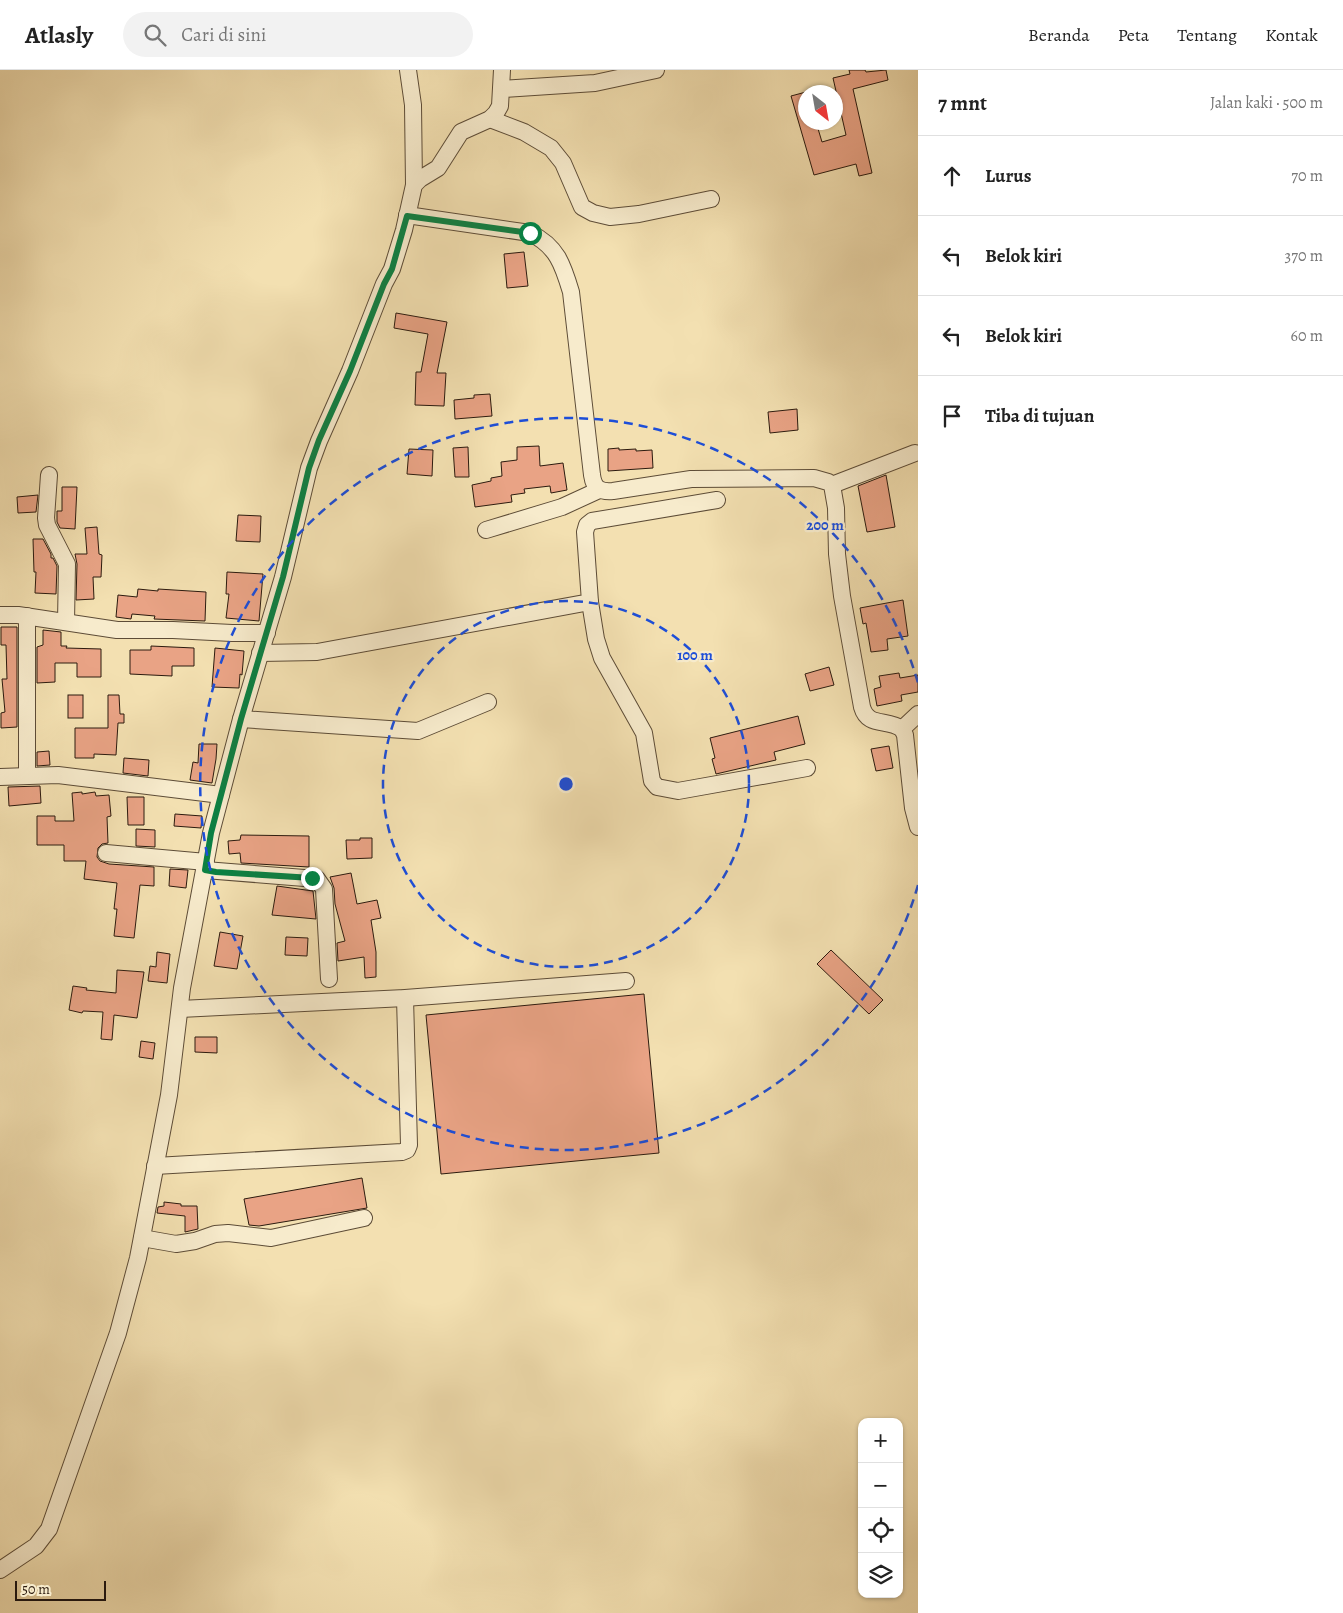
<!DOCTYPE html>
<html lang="id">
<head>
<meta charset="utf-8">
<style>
  :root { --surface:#fff; --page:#f2f2f2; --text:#222; --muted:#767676; --line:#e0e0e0 }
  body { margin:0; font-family:Alegreya,serif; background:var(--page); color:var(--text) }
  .controls { position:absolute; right:15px; bottom:15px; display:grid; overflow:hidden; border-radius:10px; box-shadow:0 1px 4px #0004 }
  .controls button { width:45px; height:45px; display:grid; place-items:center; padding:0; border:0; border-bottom:1px solid var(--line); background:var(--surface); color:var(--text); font:25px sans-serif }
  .compass { position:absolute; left:798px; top:15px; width:45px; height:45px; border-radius:50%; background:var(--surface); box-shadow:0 1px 4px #0004; rotate:149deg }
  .scale { position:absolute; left:15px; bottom:12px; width:91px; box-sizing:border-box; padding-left:5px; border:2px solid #2b1a0e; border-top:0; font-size:14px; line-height:18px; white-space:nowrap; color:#2b1a0e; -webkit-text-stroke:4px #f7ebcc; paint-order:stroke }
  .stop { position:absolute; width:15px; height:15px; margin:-11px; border:4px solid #0b8043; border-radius:50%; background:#fff }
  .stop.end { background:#0b8043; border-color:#fff; box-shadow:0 1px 5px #0008 }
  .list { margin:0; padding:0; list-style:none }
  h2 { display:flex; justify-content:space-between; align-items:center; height:65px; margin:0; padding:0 20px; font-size:21px }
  h2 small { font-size:16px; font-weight:400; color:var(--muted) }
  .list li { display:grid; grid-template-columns:32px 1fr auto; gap:15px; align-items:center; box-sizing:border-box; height:80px; padding:0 20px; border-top:1px solid var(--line) }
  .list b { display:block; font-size:19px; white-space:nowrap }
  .list em { font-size:16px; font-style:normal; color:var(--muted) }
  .icon { flex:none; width:28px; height:28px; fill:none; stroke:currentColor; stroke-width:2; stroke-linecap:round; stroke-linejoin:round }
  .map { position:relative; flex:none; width:918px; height:1543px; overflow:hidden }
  header { display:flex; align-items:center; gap:30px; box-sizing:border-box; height:70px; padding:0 25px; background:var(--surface); border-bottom:1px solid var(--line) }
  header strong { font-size:24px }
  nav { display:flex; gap:28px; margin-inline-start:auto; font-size:18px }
  .search { width:350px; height:45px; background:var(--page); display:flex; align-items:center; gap:12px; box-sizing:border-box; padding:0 18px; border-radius:28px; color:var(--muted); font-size:19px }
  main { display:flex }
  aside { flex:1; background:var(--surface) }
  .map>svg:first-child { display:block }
  .building { fill:#e9a385; stroke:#2b1a0e }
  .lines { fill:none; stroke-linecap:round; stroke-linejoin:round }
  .minor-casing { stroke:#5d4c37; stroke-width:18 }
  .minor { stroke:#f7ebcc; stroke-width:16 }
  .route { stroke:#0b8043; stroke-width:6 }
  .ring { fill:none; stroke:#1d4ed8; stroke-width:2.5; stroke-dasharray:9 6 }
  .centre { fill:#1d4ed8; stroke:#f7ebcc; stroke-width:2.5 }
  .ring-label { font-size:15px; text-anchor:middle; font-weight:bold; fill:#1d4ed8; stroke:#f7ebcc; stroke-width:4.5; stroke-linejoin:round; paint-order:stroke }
</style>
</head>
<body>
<header>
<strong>Atlasly</strong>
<div class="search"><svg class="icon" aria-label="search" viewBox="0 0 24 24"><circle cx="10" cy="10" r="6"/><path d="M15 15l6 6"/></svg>Cari di sini</div>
<nav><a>Beranda</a><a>Peta</a><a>Tentang</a><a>Kontak</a></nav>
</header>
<main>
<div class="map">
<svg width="918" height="1543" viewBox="0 0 918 1543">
  <rect width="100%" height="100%" fill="#f3e0b1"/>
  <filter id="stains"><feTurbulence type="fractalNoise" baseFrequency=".004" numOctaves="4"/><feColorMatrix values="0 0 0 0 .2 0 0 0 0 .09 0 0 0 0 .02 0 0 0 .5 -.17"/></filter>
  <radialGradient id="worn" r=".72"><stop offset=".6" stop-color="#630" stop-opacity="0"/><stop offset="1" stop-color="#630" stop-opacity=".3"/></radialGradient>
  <g class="building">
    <path d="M849,0h16l1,2 20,-2 2,10 -35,9 19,84 -13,3 -3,-12 -42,11 -23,-79 15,-4v30h10l6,20 24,-7 -13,-57 17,-4z"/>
    <path d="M524,182l4,34 -21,2 -3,-34z"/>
    <path d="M396,243l51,9 -10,51h9l-2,33 -29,-1 1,-33h5l7,-38 -34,-6z"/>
    <path d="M490,324l2,22 -37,3 -1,-19 20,-2v-3z"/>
    <path d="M797,339l1,21 -28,3 -2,-21z"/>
    <path d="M539,376l1,20 23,-3 4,27 -16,3 -1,-7 -26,3 1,4 -14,2 1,7 -37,5 -3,-22 19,-4v-3l11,-2 -1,-14 16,-2v-13z"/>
    <path d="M468,377l1,30h-14l-2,-29z"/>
    <path d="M619,378v2l17,-1v2l16,-1 1,18 -45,3v-22z"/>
    <path d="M409,379l24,1 -1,26 -25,-2z"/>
    <path d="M886,405l9,52 -28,5 -9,-46z"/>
    <path d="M62,417h15l-2,42 -15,-1 -3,-6v-11h5z"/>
    <path d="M38,425l-2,17 -18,1 -1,-16z"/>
    <path d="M238,445l23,1 -1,26 -24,-1z"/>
    <path d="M97,457l2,27 3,1 -1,22h-8l1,22 -18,1 1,-36 -2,-10h12l-2,-26z"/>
    <path d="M33,469h10l8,15v4h2l4,8 -1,28 -21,-1 1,-21h-2z"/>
    <path d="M227,502l36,2 -4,47 -33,-3 3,-24h-3z"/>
    <path d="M138,519l20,2v-2l48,3 -1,29 -51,-2 1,-3 -23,-2 -1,5 -15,-2 2,-22 19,2z"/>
    <path d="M903,530l5,36 -21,3 1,11 -17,2 -5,-29 -3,1 -3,-16z"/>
    <path d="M1,557h16v100l-16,1v-15l4,-1 -3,-33h5l-1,-34h-5z"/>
    <path d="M43,560l18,2v14h6l-1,2 35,1v28h-24v-14h-22v19l-18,1v-36l6,-2z"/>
    <path d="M151,576l43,2v18h-22v10l-42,-2v-24h21z"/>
    <path d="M215,578l29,3 -2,24 -2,-1 -1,14 -27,-1z"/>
    <path d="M829,597l5,18 -24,6 -5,-17z"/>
    <path d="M899,603l1,5 18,-3v17l-17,3 1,6 -25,5 -3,-17 7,-2 -2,-11z"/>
    <rect x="68" y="625" width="15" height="23"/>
    <path d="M108,625h11l1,19h4v9h-6l-2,32 -22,-1v4h-19v-30h33z"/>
    <path d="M798,646l7,28 -31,8 2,8 -60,14 -4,-15 3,-1 -5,-20z"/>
    <path d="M199,674h18l-1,15 -4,24 -22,-3 3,-18 5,1z"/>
    <path d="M889,676l4,22 -17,3 -5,-22z"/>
    <path d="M49,681l1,14 -13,1v-14z"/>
    <path d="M124,688l25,2 -1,16 -25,-3z"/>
    <path d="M40,716l1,17 -32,3 -1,-19z"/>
    <path d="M82,722v2l13,-2 1,4 13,-1 2,21 -4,1 1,26 -6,1 -4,4 -1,9 3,4 9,3 45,3v19l-14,-1 -6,53 -20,-2 3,-27h-3l3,-26 -33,-4 2,-18h-22v-16h-27v-29h18v5h19l-2,-28z"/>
    <path d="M127,727h17v28h-16z"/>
    <path d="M175,744l27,2 -1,12 -27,-2z"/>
    <path d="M136,759l19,1v17l-19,-1z"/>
    <path d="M241,765l68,1v31l-68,-4 -1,-10 -11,1 -1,-13 12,-1z"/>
    <path d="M360,768h12v20l-25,1 -1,-19h14z"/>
    <path d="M170,799l18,1 -2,18 -17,-2z"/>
    <path d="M351,803l6,31 20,-4 4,18 -10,2 5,32v25l-11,1 -1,-21 -26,4 -1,-18 8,-2 -10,-37 -1,-16 -4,-11z"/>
    <path d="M277,816l36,5 3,28 -44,-4z"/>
    <path d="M220,862l23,4 -6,33 -23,-3z"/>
    <path d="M286,867l22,1 -1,18 -22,-1z"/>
    <path d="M831,880l52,50 -14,14 -52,-50z"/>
    <path d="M157,882l13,2 -3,29 -19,-2 2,-15 6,1z"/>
    <path d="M117,900l27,2 -7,46 -23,-3 -2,25 -11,-1 2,-27 -20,-1 -1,2 -13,-3 4,-24 14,2 -1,2 30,3z"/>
    <path d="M644,924l15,159 -218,21 -15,-159z"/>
    <path d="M195,967h22v16l-22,-1z"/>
    <path d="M141,971l14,2 -2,16 -14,-2z"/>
    <path d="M362,1108l5,30 -108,18 -10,-1 -5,-26z"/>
    <path d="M164,1132l17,2v2h16l1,23 -13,3v-16l-28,-3 1,-6 6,-1z"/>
  </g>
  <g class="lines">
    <defs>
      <g id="minor">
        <path d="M408,0l5,35 1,80"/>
        <path d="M502,19l93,-6 61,-13"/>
        <path d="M490,49l34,13 27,16 12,15 19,44 11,6 17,4 29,-3 72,-15"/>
        <path d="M407,145l123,18c27,13 33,32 41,59l21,183c2,14 8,17 21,16l78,-12 123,-1 14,4 4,3 4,23 1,46 5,42 20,111c6,21 25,11 40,22l3,6 8,73 5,19"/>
        <path d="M49,405l-3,43 1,7 20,39 -1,58"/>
        <path d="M832,415l83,-32"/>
        <path d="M486,460l76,-23 37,-17"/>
        <path d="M590,532l6,37 6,19 42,75 8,48 5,6 21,4 129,-23"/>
        <path d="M0,545h18l99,15h56l59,3h35"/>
        <path d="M260,583l57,-1 273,-50 -5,-70 2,-7 5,-4 125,-21"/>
        <path d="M241,649l177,12 70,-29"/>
        <path d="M902,659l16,-15"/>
        <path d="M27,706v-160"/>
        <path d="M0,707l58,-2 163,20"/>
        <path d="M106,783l100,9"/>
        <path d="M205,800l112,9 7,10 5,90"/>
        <path d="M180,939l225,-11 221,-17"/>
        <path d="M155,1096l247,-14 5,-2 2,-5 -4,-147"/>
        <path d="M142,1168l34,6 19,-3 20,-7 13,-1 43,5 93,-20"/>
        <path d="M0,1500l36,-24 13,-17 69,-196 20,-75 31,-163 13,-107 29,-155 30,-114 42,-142 26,-109 10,-27 31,-70 34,-87 8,-15 12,-39 10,-45 6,-6 18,-11 23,-36 29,-13 6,-6 4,-7 2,-36"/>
      </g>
    </defs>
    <use href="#minor" class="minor-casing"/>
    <use href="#minor" class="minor"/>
  </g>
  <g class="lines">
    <path class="route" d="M312,808l-96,-6 -11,-2 6,-37 30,-114 42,-142 26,-109 10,-28 31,-69 34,-87 8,-15 15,-53 123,17"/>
  </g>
  <g class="ring">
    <circle cx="566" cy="714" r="183"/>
    <path d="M918 815A366 366 0 1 1 918 613"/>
  </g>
  <circle cx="566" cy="714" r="8" class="centre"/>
  <g class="ring-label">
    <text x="825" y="460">200 m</text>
    <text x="695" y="590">100 m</text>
  </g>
  <rect width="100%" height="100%" filter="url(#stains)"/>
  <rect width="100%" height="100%" fill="url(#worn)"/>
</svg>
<div class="controls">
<button>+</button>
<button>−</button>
<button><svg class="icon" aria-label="locate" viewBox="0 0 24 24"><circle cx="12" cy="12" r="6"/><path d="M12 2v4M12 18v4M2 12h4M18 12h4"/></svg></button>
<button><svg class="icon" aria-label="layers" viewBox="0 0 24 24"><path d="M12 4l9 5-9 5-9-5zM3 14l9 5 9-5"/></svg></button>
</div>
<svg class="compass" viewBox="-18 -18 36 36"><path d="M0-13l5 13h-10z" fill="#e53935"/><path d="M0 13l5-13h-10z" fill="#767676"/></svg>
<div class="scale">50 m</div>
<div class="stop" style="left:530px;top:163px"></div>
<div class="stop end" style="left:312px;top:808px"></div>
</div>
<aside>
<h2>7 mnt<small>Jalan kaki · 500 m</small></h2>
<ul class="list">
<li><svg class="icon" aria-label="ahead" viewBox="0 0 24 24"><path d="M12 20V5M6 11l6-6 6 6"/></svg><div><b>Lurus</b></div><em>70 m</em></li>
<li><svg class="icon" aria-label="left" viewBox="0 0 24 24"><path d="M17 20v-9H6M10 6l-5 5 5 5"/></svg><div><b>Belok kiri</b></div><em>370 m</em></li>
<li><svg class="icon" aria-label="left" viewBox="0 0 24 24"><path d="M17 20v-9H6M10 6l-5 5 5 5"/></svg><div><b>Belok kiri</b></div><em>60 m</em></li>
<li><svg class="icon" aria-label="arrive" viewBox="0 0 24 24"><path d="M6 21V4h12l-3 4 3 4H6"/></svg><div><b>Tiba di tujuan</b></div></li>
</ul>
</aside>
</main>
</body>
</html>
